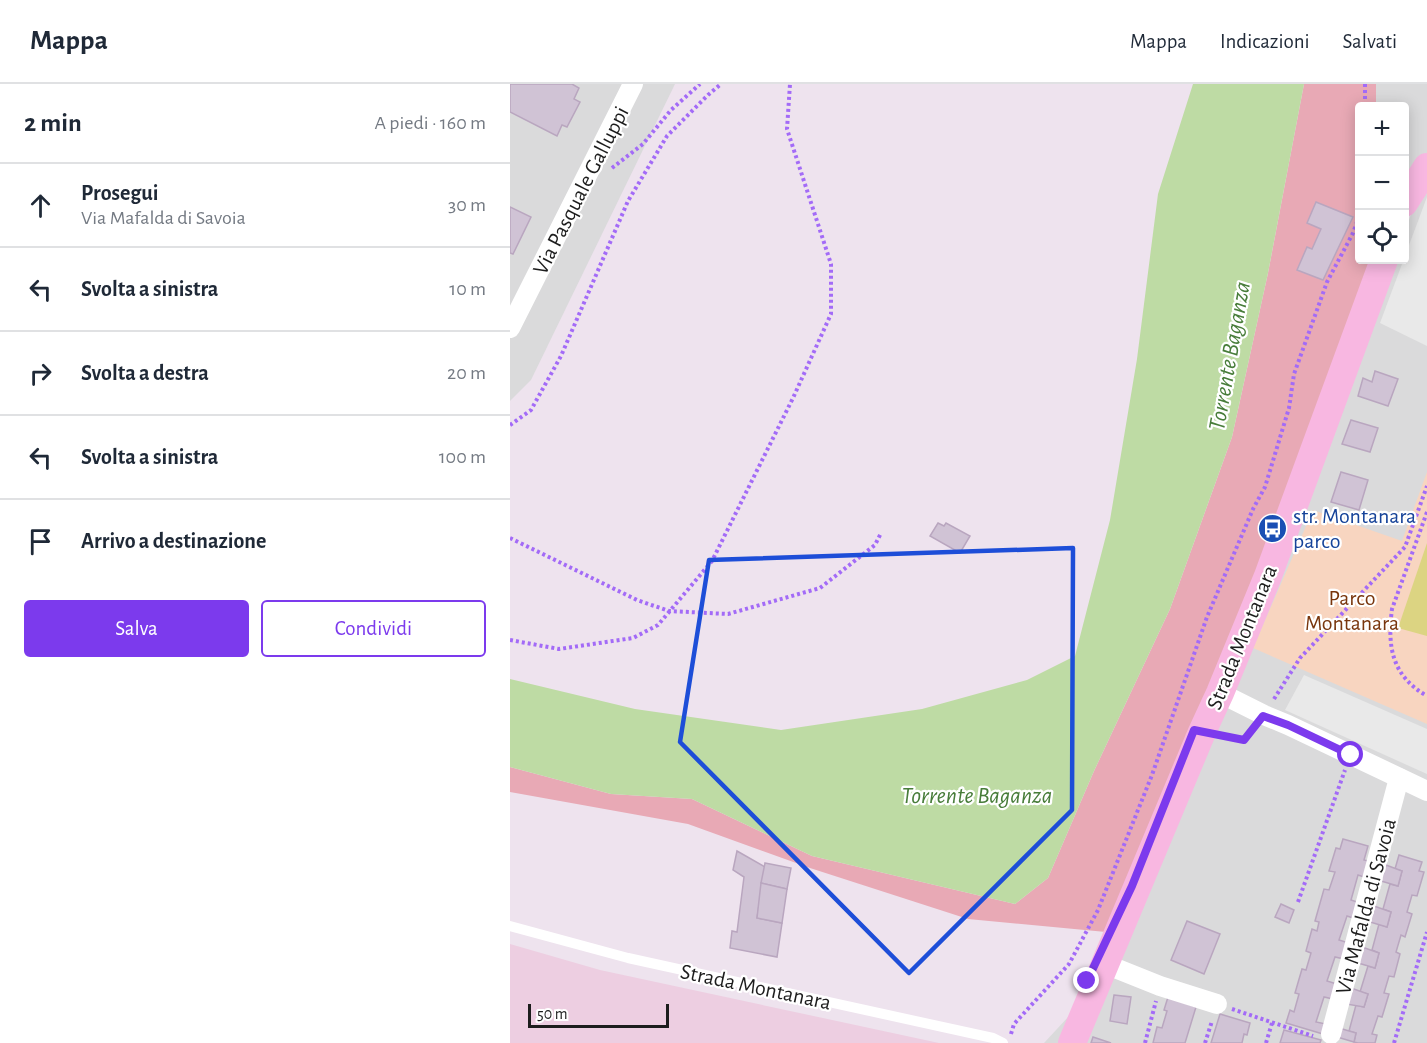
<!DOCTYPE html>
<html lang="it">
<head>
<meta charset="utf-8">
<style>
  :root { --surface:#fff; --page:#f6f6f7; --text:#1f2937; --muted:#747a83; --line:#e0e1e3; --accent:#7c3aed }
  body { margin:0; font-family:"Alegreya Sans",sans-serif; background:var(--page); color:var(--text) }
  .controls { position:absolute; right:18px; top:18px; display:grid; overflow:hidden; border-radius:6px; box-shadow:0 3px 15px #0003 }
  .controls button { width:54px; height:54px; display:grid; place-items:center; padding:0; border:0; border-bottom:2px solid var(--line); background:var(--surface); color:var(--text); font:30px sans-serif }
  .scale { position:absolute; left:18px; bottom:15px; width:141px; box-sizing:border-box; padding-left:6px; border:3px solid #1d1d1d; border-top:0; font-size:16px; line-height:21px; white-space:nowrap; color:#1d1d1d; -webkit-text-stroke:4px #fff; paint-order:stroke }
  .stop { position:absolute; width:18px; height:18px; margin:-14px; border:4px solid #7c3aed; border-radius:50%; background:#fff }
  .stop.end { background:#7c3aed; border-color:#fff; box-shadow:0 2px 6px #0008 }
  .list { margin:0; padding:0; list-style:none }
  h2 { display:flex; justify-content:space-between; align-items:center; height:78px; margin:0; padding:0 24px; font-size:26px }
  h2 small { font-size:20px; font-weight:400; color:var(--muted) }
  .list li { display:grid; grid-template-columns:39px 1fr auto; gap:18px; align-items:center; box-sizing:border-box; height:84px; padding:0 24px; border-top:2px solid var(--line) }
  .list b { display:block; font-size:22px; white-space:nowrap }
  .list p { margin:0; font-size:20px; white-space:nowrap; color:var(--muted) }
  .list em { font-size:20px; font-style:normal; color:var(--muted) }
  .actions { display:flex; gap:12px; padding:18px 24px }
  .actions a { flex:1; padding:14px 0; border:2px solid var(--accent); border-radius:6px; text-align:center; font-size:21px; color:var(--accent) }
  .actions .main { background:var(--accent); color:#fff }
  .icon { flex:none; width:33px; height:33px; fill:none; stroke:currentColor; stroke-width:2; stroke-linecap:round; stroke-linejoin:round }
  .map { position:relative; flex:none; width:917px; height:959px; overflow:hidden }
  header { display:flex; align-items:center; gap:36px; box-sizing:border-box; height:84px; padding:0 30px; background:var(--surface); border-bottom:2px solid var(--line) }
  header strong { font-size:28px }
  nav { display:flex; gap:33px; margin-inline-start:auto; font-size:21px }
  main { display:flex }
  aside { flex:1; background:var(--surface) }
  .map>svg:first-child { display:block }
  .residential { fill:#dadadb }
  .farmland { fill:#edcee1 }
  .grass { fill:#e8a9b5 }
  .park { fill:#f8d5c0 }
  .pitch { fill:#dcd482 }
  .parking { fill:#e9e9e9 }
  .water { fill:#bedba4 }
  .building { fill:#d0c3d5; stroke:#b9a6bf; stroke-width:1.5 }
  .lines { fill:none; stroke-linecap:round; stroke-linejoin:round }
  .path { stroke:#a36bf7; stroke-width:4; stroke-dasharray:3 3; stroke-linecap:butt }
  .lane { stroke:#fff; stroke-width:10 }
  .street { stroke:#fff; stroke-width:20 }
  .secondary { stroke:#f8b7e1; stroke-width:28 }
  .route { stroke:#7c3aed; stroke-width:8 }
  .marked { fill:none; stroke:#1d4ed8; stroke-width:4.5; stroke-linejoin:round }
  .labels { text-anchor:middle; stroke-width:4.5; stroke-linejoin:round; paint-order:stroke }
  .street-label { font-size:22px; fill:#1d1d1d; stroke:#fff }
  .transit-label { font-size:22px; fill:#164399; stroke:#fff; text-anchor:start }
  .park-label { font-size:22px; fill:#79360d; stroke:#fff }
  .water-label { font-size:24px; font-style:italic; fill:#487d3a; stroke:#fff }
</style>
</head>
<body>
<header>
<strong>Mappa</strong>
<nav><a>Mappa</a><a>Indicazioni</a><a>Salvati</a></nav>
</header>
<main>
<aside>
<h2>2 min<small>A piedi · 160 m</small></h2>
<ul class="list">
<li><svg class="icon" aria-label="ahead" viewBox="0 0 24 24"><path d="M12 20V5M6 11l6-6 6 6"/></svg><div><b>Prosegui</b><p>Via Mafalda di Savoia</p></div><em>30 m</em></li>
<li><svg class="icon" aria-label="left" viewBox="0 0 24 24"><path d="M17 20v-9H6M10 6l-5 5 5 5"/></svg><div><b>Svolta a sinistra</b></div><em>10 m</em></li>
<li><svg class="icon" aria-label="right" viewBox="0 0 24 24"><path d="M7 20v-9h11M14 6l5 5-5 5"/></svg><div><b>Svolta a destra</b></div><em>20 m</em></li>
<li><svg class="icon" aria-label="left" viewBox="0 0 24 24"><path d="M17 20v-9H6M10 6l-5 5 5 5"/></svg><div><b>Svolta a sinistra</b></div><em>100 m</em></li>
<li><svg class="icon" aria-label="arrive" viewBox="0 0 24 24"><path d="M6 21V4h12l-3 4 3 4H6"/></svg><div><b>Arrivo a destinazione</b></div></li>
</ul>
<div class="actions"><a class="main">Salva</a><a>Condividi</a></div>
</aside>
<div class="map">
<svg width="917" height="959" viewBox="0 0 917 959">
  <rect width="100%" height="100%" fill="#eee3ee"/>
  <g class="residential">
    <path d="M0,0h165l-144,296 -21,21z"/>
    <path d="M866,0h51v959h-383l25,-27 325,-756h10l1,-28 11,-33 -11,-12 -1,-81h-28z"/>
  </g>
  <path class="farmland" d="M0,860l90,26 339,73h-429z"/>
  <path class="grass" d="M794,0h72v22h-16v154h34l-288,672 -138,-13 -158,-51 -122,-44 -178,-32v-25l101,27 81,5 120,57 203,48 33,-26 46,-107 76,-162 62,-172 36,-164z"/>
  <path class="park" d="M917,388v252l-174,-76 60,-138 89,31z"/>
  <path class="pitch" d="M917,459v93l-29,-8z"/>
  <g class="parking">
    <path d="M917,113v149l-47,-23z"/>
    <path d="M794,591l123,54v45l-142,-64z"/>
  </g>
  <path class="water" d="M683,0h111l-36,189 -36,164 -62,172 -76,162 -46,107 -33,26 -203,-48 -120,-57 -81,-5 -101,-27v-88l125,30 146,21 141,-21 105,-29 48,-24 35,-136 27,-161 21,-165z"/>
  <g class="building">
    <path d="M0,0h62l7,4 -5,11 6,3 -13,25 -5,-2 -5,11 -47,-24z"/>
    <path d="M806,118l37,15 -30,63 -26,-10 10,-23 5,2 9,-20 -14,-6z"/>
    <path d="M0,123l21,10 -18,37 -3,-1z"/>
    <path d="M865,287l23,8 -10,27 -30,-10 5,-18 9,4z"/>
    <path d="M841,336l27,8 -8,24 -28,-8z"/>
    <path d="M831,388l27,8 -9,30 -28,-8z"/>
    <path d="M428,439l6,3 2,-3 24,13 -10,17 -30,-17z"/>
    <path d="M833,755l25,7 -4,14 8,2 -5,16 -9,-3 -7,25 9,3 -4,16 -9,-3 -8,24 10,3 -5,16 -9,-2 -8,24 10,3 -4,15 -9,-2 -8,25 10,2 -3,10 -37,-11 4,-13 4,2 5,-18 -4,-1 7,-24 4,1 5,-17 -5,-2 6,-22 5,2 2,-9 -4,-1 9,-32 5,1 6,-18 -6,-1 7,-23 4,1z"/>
    <path d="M227,767l28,16 -8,51 25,5 -5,34 -47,-9 2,-17 5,1 7,-55 -11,-7z"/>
    <path d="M889,771l23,7 -3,9 5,1 -7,24 -5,-1 -5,17 5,2 -7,23 -4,-2 -5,17 4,2 -6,23 -5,-1 -5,17 5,1 -7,23 -4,-1 -6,18 5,1 -2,8h-17l-4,-1 2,-9 -7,-2 7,-26 8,2 4,-13 -8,-2 8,-26 7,2 4,-15 -7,-3 7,-26 8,3 4,-15 -8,-3 7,-25 8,2 4,-15 -7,-2z"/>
    <path d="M255,779l26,5 -4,21 -26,-6z"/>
    <path d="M876,781l16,6 -4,15 -17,-5z"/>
    <path d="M251,799l26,6 -5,34 -25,-5z"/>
    <path d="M771,820l13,6 -5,13 -14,-6z"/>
    <path d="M864,822l17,6 -4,15 -17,-5z"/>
    <path d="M677,837l33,13 -16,40 -33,-14z"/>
    <path d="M852,863l17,6 -4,15 -17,-5z"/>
    <path d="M841,904l17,6 -4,13 -18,-3z"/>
    <path d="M604,911l17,2 -4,27 -17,-3z"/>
    <path d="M658,913l28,10 -11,36h-32l4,-16 5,1 5,-17 -3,-1z"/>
    <path d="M710,930l30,9 -3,12 -3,-1 -2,9h-31z"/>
    <path d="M829,944l17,5 -2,9 -17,-5z"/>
    <path d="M774,946l37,10 -1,3h-40z"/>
    <path d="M583,953l18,6h-20z"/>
  </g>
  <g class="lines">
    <g class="path">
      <path d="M855,0v22"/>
      <path d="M102,84l31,-24 28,-34 29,-26"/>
      <path d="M0,341l21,-15 30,-54 67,-155 39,-65 41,-41 13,-11"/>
      <path d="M917,428l-35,97c-5,38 0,67 35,87"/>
      <path d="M0,454l127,62 32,11 59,3 92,-26 55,-43 6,-12"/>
      <path d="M0,556l49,9 74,-11 25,-13 54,-64 81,-163 38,-84v-50l-44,-135 3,-45"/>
      <path d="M764,615l26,-41 105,-111 22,-61"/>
      <path d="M713,652l21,4 8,-10"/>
      <path d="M788,818l47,-132"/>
      <path d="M722,925l81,27"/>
      <path d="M501,950l3,-10 55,-60 29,-54 54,-135 55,-158 46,-108 12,-22 24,-79 5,-34 33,-92 26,-49 7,-19"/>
      <path d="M635,959l11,-42"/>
      <path d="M695,959l7,-22"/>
      <path d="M756,959l6,-20"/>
      <path d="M884,959l33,-111"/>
    </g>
    <path class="lane" d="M0,842l118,32 365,80 10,5"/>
    <g class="street">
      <path d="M0,244l123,-244"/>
      <path d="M710,609l44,22 24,10 139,66"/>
      <path d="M595,880l55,22 57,18"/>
      <path d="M821,950l68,-256"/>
    </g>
    <g class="secondary">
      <path d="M894,119l23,-36"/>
      <path d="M562,959l130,-311 18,-39 48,-117 116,-316"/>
    </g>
  </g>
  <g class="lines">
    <path class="route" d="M577,897l45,-95 62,-156 50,10 19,-24 25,9 63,30"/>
  </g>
  <path class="marked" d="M563,464l-1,262 -163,163 -229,-231 29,-182z"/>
  <defs>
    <symbol id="bus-disc" viewBox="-11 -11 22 22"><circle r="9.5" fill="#1a4fb4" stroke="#fff"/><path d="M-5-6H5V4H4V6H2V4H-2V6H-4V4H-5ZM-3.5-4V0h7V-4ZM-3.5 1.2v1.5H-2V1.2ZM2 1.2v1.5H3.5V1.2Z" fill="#fff"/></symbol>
  </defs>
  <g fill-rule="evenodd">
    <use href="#bus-disc" x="746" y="428" width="33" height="33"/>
  </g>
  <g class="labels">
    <g class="street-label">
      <text transform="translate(70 106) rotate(-63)" y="8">Via Pasquale Galluppi</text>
      <text transform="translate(731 553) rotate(-68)" y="8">Strada Montanara</text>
      <text transform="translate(855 822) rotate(-75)" y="8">Via Mafalda di Savoia</text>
      <text transform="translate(246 902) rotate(12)" y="8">Strada Montanara</text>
    </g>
    <g class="transit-label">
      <text x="783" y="439">str. Montanara<tspan x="783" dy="25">parco</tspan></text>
    </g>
    <g class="park-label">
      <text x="842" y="521">Parco<tspan x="842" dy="25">Montanara</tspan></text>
    </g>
    <g class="water-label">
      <text transform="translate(719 272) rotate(-80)" y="8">Torrente Baganza</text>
      <text x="467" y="719">Torrente Baganza</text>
    </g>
  </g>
</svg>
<div class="controls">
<button>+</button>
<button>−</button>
<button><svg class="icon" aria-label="locate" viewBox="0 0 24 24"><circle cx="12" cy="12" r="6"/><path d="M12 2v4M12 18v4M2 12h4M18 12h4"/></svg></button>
</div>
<div class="scale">50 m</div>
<div class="stop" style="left:841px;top:671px"></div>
<div class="stop end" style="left:577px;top:897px"></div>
</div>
</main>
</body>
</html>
